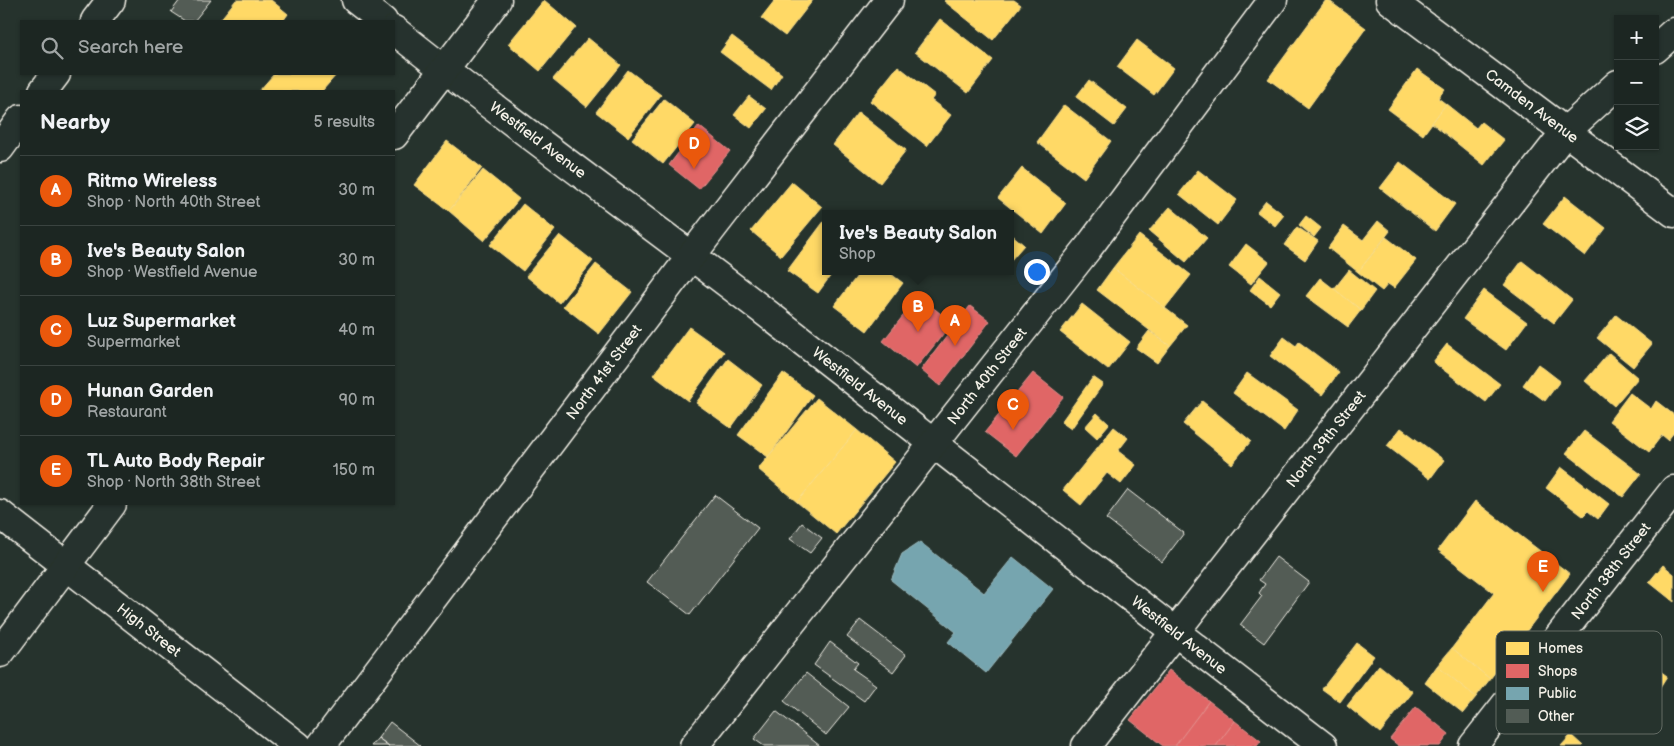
<!DOCTYPE html>
<html lang="en">
<head>
<meta charset="utf-8">
<style>
  :root { --surface:#1c2622; --page:#29322f; --text:#f1f3f6; --muted:#a0a5a5; --line:#3a4340; --accent:#ea580c }
  body { margin:0; font-family:"Balsamiq Sans",sans-serif; background:var(--page); color:var(--text) }
  .controls { position:absolute; right:15px; top:15px; display:grid; overflow:hidden; border-radius:0px; box-shadow:0 1px 4px #0004 }
  .controls button { width:45px; height:45px; display:grid; place-items:center; padding:0; border:0; border-bottom:1px solid var(--line); background:var(--surface); color:var(--text); font:25px sans-serif }
  .you { position:absolute; left:1036px; top:271px; width:18px; height:18px; margin:-12px; border:4px solid #fff; border-radius:50%; background:#1a73e8; box-shadow:0 0 0 8px #1a73e833 }
  .badge { display:grid; place-items:center; width:32px; height:32px; border-radius:50%; background:var(--accent); color:#fff; font-size:16px; font-weight:700 }
  .pin { position:absolute; translate:-50% -41px; filter:drop-shadow(0 1px 2px #0008) }
  .pin::after { content:''; position:absolute; top:26px; width:18px; height:15px; background:inherit; clip-path:polygon(0 0,100% 0,50% 100%) }
  .popup { position:absolute; left:822px; top:210px; width:192px; height:65px; box-sizing:border-box; display:grid; place-content:center; border-radius:0px; background:var(--surface); filter:drop-shadow(0 1px 4px #0005); font-size:16px; white-space:nowrap; color:var(--muted) }
  .popup b { font-size:19px; color:var(--text) }
  .popup::after { content:''; position:absolute; left:50%; top:100%; margin-left:-10px; border:10px solid transparent; border-top-color:var(--surface) }
  .list { margin:0; padding:0; list-style:none }
  h2 { display:flex; justify-content:space-between; align-items:center; height:65px; margin:0; padding:0 20px; font-size:21px }
  h2 small { font-size:16px; font-weight:400; color:var(--muted) }
  .list li { display:grid; grid-template-columns:32px 1fr auto; gap:15px; align-items:center; box-sizing:border-box; height:70px; padding:0 20px; border-top:1px solid var(--line) }
  .list b { display:block; font-size:19px; white-space:nowrap }
  .list p { margin:0; font-size:16px; white-space:nowrap; color:var(--muted) }
  .list em { font-size:16px; font-style:normal; color:var(--muted) }
  .icon { flex:none; width:28px; height:28px; fill:none; stroke:currentColor; stroke-width:2; stroke-linecap:round; stroke-linejoin:round }
  .map { position:relative; flex:none; width:1674px; height:746px; overflow:hidden }
  .search { position:absolute; background:var(--surface); box-shadow:0 1px 4px #0004; left:20px; top:20px; width:375px; height:55px; display:flex; align-items:center; gap:12px; box-sizing:border-box; padding:0 18px; border-radius:0px; color:var(--muted); font-size:19px }
  .panel { position:absolute; background:var(--surface); box-shadow:0 1px 4px #0004; left:20px; top:90px; width:375px; height:415px; border-radius:0px }
  .map>svg:first-child { display:block }
  .homes { fill:#ffd966; stroke:#fce08d }
  .shops { fill:#e06666; stroke:#e6908d }
  .public { fill:#76a5af; stroke:#9cbcc0 }
  .building { fill:#525c55; stroke:#f4f1e8 }
  .lines { fill:none; stroke-linecap:round; stroke-linejoin:round }
  .minor-casing { stroke:#f4f1e8; stroke-width:31 }
  .minor { stroke:#26332d; stroke-width:28 }
  .labels { text-anchor:middle; stroke-width:5; stroke-linejoin:round; paint-order:stroke }
  .street-label { font-size:15px; fill:#f4f1e8; stroke:#26332d }
  .key { fill:#26332d; stroke:#646c65; stroke-width:1 }
  .key-label { font-size:14px; fill:#f4f1e8 }
</style>
</head>
<body>
<div class="map">
<svg width="1674" height="746" viewBox="0 0 1674 746">
  <rect width="100%" height="100%" fill="#26332d"/>
  <filter id="ink" filterUnits="userSpaceOnUse"><feTurbulence type="fractalNoise" baseFrequency=".02" numOctaves="2"/><feDisplacementMap in="SourceGraphic" scale="10" xChannelSelector="R" yChannelSelector="G"/><feConvolveMatrix kernelMatrix="1 2 1 2 8 2 1 2 1" color-interpolation-filters="sRGB"/></filter>
  <g filter="url(#ink)">
    <g class="homes">
      <path d="M236,0h35l17,14 -5,7h-64z"/>
      <path d="M544,0l32,27 -36,44 -32,-27z"/>
      <path d="M775,0h38l-28,36 -24,-18z"/>
      <path d="M945,0h69l7,5 -28,35 -49,-39z"/>
      <path d="M1326,0h2l38,28 -58,80 -40,-29z"/>
      <path d="M940,19l53,41 -25,33 -53,-41z"/>
      <path d="M732,36l50,38 -11,16 -51,-38z"/>
      <path d="M588,38l33,27 -34,42 -34,-28z"/>
      <path d="M1137,40l37,28 -20,27 -37,-28z"/>
      <path d="M898,66l37,29 -4,5 20,15 -24,31 -57,-45z"/>
      <path d="M1417,69l28,20 -7,9 8,6 -23,31 -35,-26z"/>
      <path d="M628,70l33,25 -33,42 -32,-25z"/>
      <path d="M274,74h63l-15,17h-63z"/>
      <path d="M1089,80l38,29 -13,17 -38,-29z"/>
      <path d="M749,96l17,13 -15,19 -17,-13z"/>
      <path d="M664,99l31,25 -32,40 -31,-25z"/>
      <path d="M1446,104l30,24 5,-6 23,18 -20,25 -52,-42z"/>
      <path d="M1064,105l47,36 -27,37 -47,-36z"/>
      <path d="M858,112l48,38 -26,33 -47,-38z"/>
      <path d="M447,141l35,27 -33,43 -35,-26z"/>
      <path d="M1400,162l55,42 -20,27 -55,-43z"/>
      <path d="M1022,168l44,35 -23,31 -45,-36z"/>
      <path d="M483,170l36,29 -35,42 -35,-30z"/>
      <path d="M1198,170l39,30 -19,25 -39,-31z"/>
      <path d="M792,182l30,25 -41,49 -30,-25z"/>
      <path d="M1565,196l41,32 -21,28 -42,-32z"/>
      <path d="M1266,201l18,14 -9,11 -18,-14z"/>
      <path d="M523,204l32,26 -32,41 -33,-26z"/>
      <path d="M1170,207l37,31 -21,24 -37,-31z"/>
      <path d="M1306,216l15,12 -7,9 -15,-12z"/>
      <path d="M825,220l1,51h8l-16,22 -31,-22z"/>
      <path d="M1378,221l12,10 -32,41 -30,-24 16,-22 19,14z"/>
      <path d="M1297,227l21,14 -13,19 -21,-15z"/>
      <path d="M1010,233l14,12 -14,16z"/>
      <path d="M560,235l33,26 -34,42 -33,-27z"/>
      <path d="M1139,235l52,40 -26,33 -52,-40z"/>
      <path d="M1386,237l30,23 -22,28 -6,-4 -6,7 -24,-19z"/>
      <path d="M1246,244l23,18 -18,22 -22,-17z"/>
      <path d="M1522,261l50,39 -18,23 -50,-38z"/>
      <path d="M596,264l36,28 -33,42 -36,-28z"/>
      <path d="M1113,268l74,57 -17,21 -73,-56z"/>
      <path d="M1349,270l26,21 -14,19 -27,-21z"/>
      <path d="M861,271h26l16,12 -36,48 -33,-25z"/>
      <path d="M1260,276l20,16 -10,13 -20,-15z"/>
      <path d="M1320,278l41,32 -13,17 -42,-31z"/>
      <path d="M1484,290l43,32 -21,28 -43,-31z"/>
      <path d="M1082,304l48,38 -22,28 -48,-38z"/>
      <path d="M1616,315l36,29 -19,23 -36,-29z"/>
      <path d="M689,327l35,25 -36,49 -35,-26z"/>
      <path d="M1149,331l21,15 -13,17 -21,-15z"/>
      <path d="M1284,337l12,9 3,-4 40,30 -17,23 -52,-39z"/>
      <path d="M1447,344l53,40 -14,18 -53,-40z"/>
      <path d="M1609,353l29,25 -24,28 -29,-25z"/>
      <path d="M728,359l34,26 -31,43 -35,-25z"/>
      <path d="M1538,364l22,17 -15,20 -22,-16z"/>
      <path d="M783,373l30,22 -45,62 -30,-22z"/>
      <path d="M1247,373l51,37 -14,21 -51,-38z"/>
      <path d="M1093,377l10,7 -32,45 -10,-7z"/>
      <path d="M1630,393l21,16 5,-8 18,14v17l-6,8 -6,-5 -13,17 -40,-31z"/>
      <path d="M817,398l40,32 -60,72 -39,-33z"/>
      <path d="M1202,401l49,40 -19,23 -49,-40z"/>
      <path d="M1097,413l12,11 -12,14 -12,-11z"/>
      <path d="M1114,427l14,11 -10,13 18,14 -15,19 -14,-11 -26,32 -18,-15z"/>
      <path d="M1401,428l43,32 -14,19 -43,-33z"/>
      <path d="M857,430l38,32 -59,72 -39,-32z"/>
      <path d="M1584,431l57,43 -18,23 -57,-44z"/>
      <path d="M1561,467l48,37 -11,15 -10,-8 -5,5 -37,-28z"/>
      <path d="M1475,501l95,73 -80,105 -38,-31 42,-55 -56,-43z"/>
      <path d="M1663,565l11,9v28l-25,-20z"/>
      <path d="M1357,643l17,13 -34,46 -18,-13z"/>
      <path d="M1600,647l45,34 -13,18 -46,-35z"/>
      <path d="M1452,648l38,31 -14,18 -39,-31z"/>
      <path d="M1641,657l26,19 -7,11 -27,-18z"/>
      <path d="M1379,665l34,27 -33,41 -33,-27z"/>
      <path d="M1437,666l39,31 -13,16 -38,-30z"/>
      <path d="M1571,735l12,11h-22z"/>
    </g>
    <g class="shops">
      <path d="M699,126l31,25 -31,38 -30,-24z"/>
      <path d="M919,296l33,27 -36,45 -33,-27z"/>
      <path d="M970,306l20,15 -50,65 -19,-16z"/>
      <path d="M1033,373l30,24 -47,59 -31,-24z"/>
      <path d="M1169,670l40,31 -34,45h-12l-33,-26z"/>
      <path d="M1209,701l26,20 -19,25h-41z"/>
      <path d="M1416,707l33,27 -9,12h-41l-9,-7z"/>
      <path d="M1235,721l26,20 -4,5h-41z"/>
    </g>
    <path class="public" d="M920,542l64,51 29,-36 40,32 -67,84 -38,-31 8,-10 -65,-52 11,-26z"/>
    <g class="building">
      <path d="M180,0h31l-17,21h-9l-14,-9z"/>
      <path d="M1128,490l56,43 -22,29 -56,-43z"/>
      <path d="M715,495l43,33 -68,87 -43,-33z"/>
      <path d="M802,523l20,15 -12,15 -20,-14z"/>
      <path d="M1276,557l33,25 -45,61 -24,-18 22,-29 -3,-3 6,-9 -6,-4z"/>
      <path d="M860,620l46,35 -13,17 -46,-35z"/>
      <path d="M830,642l28,21 -5,6 23,16 -12,16 -50,-36z"/>
      <path d="M806,673l43,34 -23,28 -42,-34z"/>
      <path d="M776,711l44,35h-56l-10,-7z"/>
      <path d="M390,722l31,24h-32l-11,-8z"/>
      <path d="M378,738l11,8h-18z"/>
    </g>
    <g class="lines">
      <defs>
        <g id="minor">
          <path d="M356,0l27,21"/>
          <path d="M1390,0l284,213"/>
          <path d="M95,21l16,-21"/>
          <path d="M394,30c121,97 248,187 371,282 186,144 371,291 558,434"/>
          <path d="M1655,49l19,-17"/>
          <path d="M43,91l13,-17"/>
          <path d="M394,135l103,-135"/>
          <path d="M0,148l21,-29"/>
          <path d="M0,514l298,232"/>
          <path d="M0,653l112,-149"/>
          <path d="M321,746l390,-516 178,-230"/>
          <path d="M694,746l394,-498 185,-248"/>
          <path d="M1086,746l480,-615 52,-47"/>
          <path d="M1473,746l201,-256"/>
        </g>
      </defs>
      <use href="#minor" class="minor-casing"/>
      <use href="#minor" class="minor"/>
    </g>
  </g>
  <g class="labels">
    <g class="street-label">
      <text transform="translate(1532 106) rotate(37)" y="5">Camden Avenue</text>
      <text transform="translate(538 140) rotate(37)" y="5">Westfield Avenue</text>
      <text transform="translate(604 372) rotate(-53)" y="5">North 41st Street</text>
      <text transform="translate(987 376) rotate(-52)" y="5">North 40th Street</text>
      <text transform="translate(860 386) rotate(38)" y="5">Westfield Avenue</text>
      <text transform="translate(1326 439) rotate(-52)" y="5">North 39th Street</text>
      <text transform="translate(1611 571) rotate(-52)" y="5">North 38th Street</text>
      <text transform="translate(149 630) rotate(38)" y="5">High Street</text>
      <text transform="translate(1179 635) rotate(38)" y="5">Westfield Avenue</text>
    </g>
  </g>
  <rect x="1496" y="631" width="166" height="103" rx="8" class="key"/>
  <rect x="1506" y="642" width="23" height="13" fill="#ffd966"/>
  <rect x="1506" y="664" width="23" height="14" fill="#e06666"/>
  <rect x="1506" y="687" width="23" height="13" fill="#76a5af"/>
  <rect x="1506" y="709" width="23" height="14" fill="#525c55"/>
  <g class="key-label">
    <text x="1538" y="653">Homes</text>
    <text x="1538" y="676">Shops</text>
    <text x="1538" y="698">Public</text>
    <text x="1538" y="721">Other</text>
  </g>
</svg>
<div class="controls">
<button>+</button>
<button>−</button>
<button><svg class="icon" aria-label="layers" viewBox="0 0 24 24"><path d="M12 4l9 5-9 5-9-5zM3 14l9 5 9-5"/></svg></button>
</div>
<div class="you"></div>
<div class="pin badge" style="left:955px;top:346px">A</div>
<div class="pin badge" style="left:918px;top:332px">B</div>
<div class="popup"><b>Ive's Beauty Salon</b>Shop</div>
<div class="pin badge" style="left:1013px;top:430px">C</div>
<div class="pin badge" style="left:694px;top:169px">D</div>
<div class="pin badge" style="left:1543px;top:592px">E</div>
<div class="search"><svg class="icon" aria-label="search" viewBox="0 0 24 24"><circle cx="10" cy="10" r="6"/><path d="M15 15l6 6"/></svg>Search here</div>
<section class="panel">
<h2>Nearby<small>5 results</small></h2>
<ul class="list">
<li><span class="badge">A</span><div><b>Ritmo Wireless</b><p>Shop · North 40th Street</p></div><em>30 m</em></li>
<li><span class="badge">B</span><div><b>Ive's Beauty Salon</b><p>Shop · Westfield Avenue</p></div><em>30 m</em></li>
<li><span class="badge">C</span><div><b>Luz Supermarket</b><p>Supermarket</p></div><em>40 m</em></li>
<li><span class="badge">D</span><div><b>Hunan Garden</b><p>Restaurant</p></div><em>90 m</em></li>
<li><span class="badge">E</span><div><b>TL Auto Body Repair</b><p>Shop · North 38th Street</p></div><em>150 m</em></li>
</ul>
</section>
</div>
</body>
</html>
